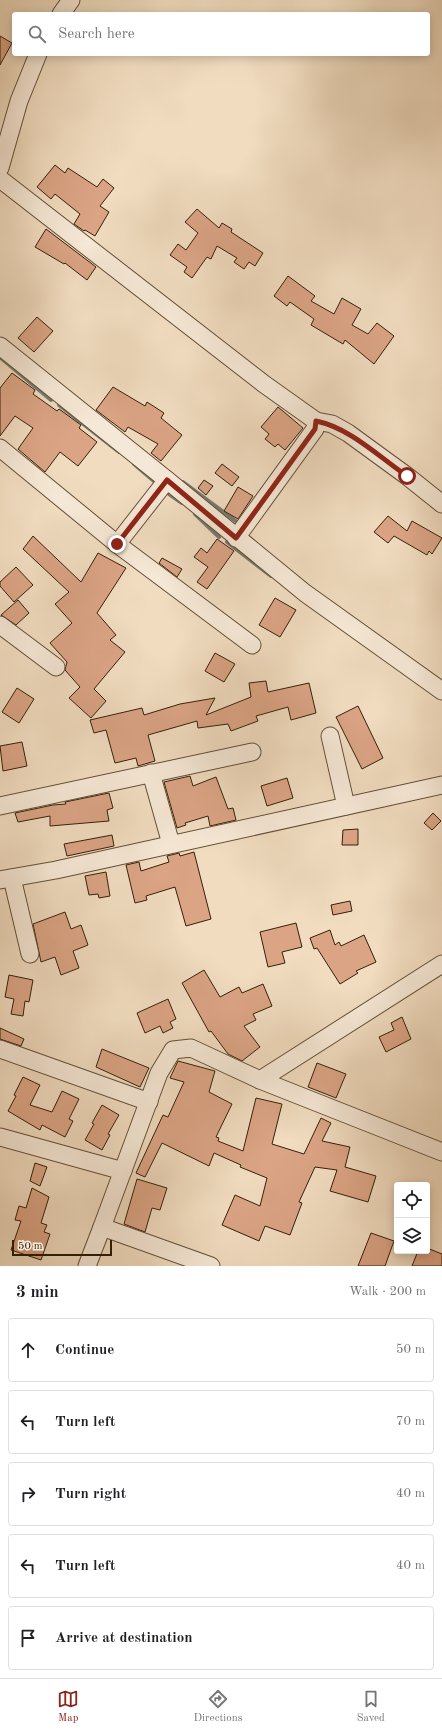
<!DOCTYPE html>
<html lang="en">
<head>
<meta charset="utf-8">
<style>
  :root { --surface:#fff; --page:#f2f2f2; --text:#202124; --muted:#757577; --line:#e0e0e0; --accent:#8f2418 }
  body { margin:0; font-family:"Old Standard TT",serif; background:var(--page); color:var(--text) }
  .controls { position:absolute; right:12px; bottom:12px; display:grid; overflow:hidden; border-radius:4px; box-shadow:0 2px 10px #0003 }
  .controls button { width:36px; height:36px; display:grid; place-items:center; padding:0; border:0; border-bottom:1px solid var(--line); background:var(--surface); color:var(--text); font:20px sans-serif }
  .scale { position:absolute; left:12px; bottom:10px; width:100px; box-sizing:border-box; padding-left:4px; border:2px solid #342008; border-top:0; font-size:11px; line-height:14px; white-space:nowrap; color:#342008; -webkit-text-stroke:3px #f6e8d6; paint-order:stroke }
  .stop { position:absolute; width:12px; height:12px; margin:-9px; border:3px solid #8f2418; border-radius:50%; background:#fff }
  .stop.end { background:#8f2418; border-color:#fff; box-shadow:0 1px 4px #0008 }
  .list { margin:0; padding:0; list-style:none }
  h2 { display:flex; justify-content:space-between; align-items:center; height:52px; margin:0; padding:0 16px; font-size:17px }
  h2 small { font-size:13px; font-weight:400; color:var(--muted) }
  .list li { display:grid; grid-template-columns:26px 1fr auto; gap:12px; align-items:center; box-sizing:border-box; height:64px; margin:0 8px 8px; padding:0 8px; border:1px solid var(--line); border-radius:4px }
  .list b { display:block; font-size:15px; white-space:nowrap }
  .list em { font-size:13px; font-style:normal; color:var(--muted) }
  .icon { flex:none; width:22px; height:22px; fill:none; stroke:currentColor; stroke-width:2; stroke-linecap:round; stroke-linejoin:round }
  .map { position:relative; flex:none; width:442px; height:1266px; overflow:hidden }
  .search { position:absolute; background:var(--surface); box-shadow:0 2px 10px #0003; left:12px; right:12px; top:12px; height:44px; display:flex; align-items:center; gap:10px; box-sizing:border-box; padding:0 14px; border-radius:4px; color:var(--muted); font-size:15px }
  .sheet { height:412px; background:var(--surface) }
  nav { display:flex; justify-content:space-around; align-items:center; box-sizing:border-box; height:56px; border-top:1px solid var(--line); background:var(--surface); font-size:11px; color:var(--muted) }
  nav a { display:grid; justify-items:center; gap:2px }
  nav .on { color:var(--accent) }
  .map>svg:first-child { display:block }
  .lines { fill:none; stroke-linecap:round; stroke-linejoin:round }
  .stream { stroke:#747c73; stroke-width:4 }
  .building { fill:#dba485; stroke:#342008 }
  .minor-casing { stroke:#634f36; stroke-width:19 }
  .minor { stroke:#f6e8d6; stroke-width:17 }
  .route { stroke:#8f2418; stroke-width:5 }
</style>
</head>
<body>
<div class="map">
<svg width="442" height="1266" viewBox="0 0 442 1266">
  <rect width="100%" height="100%" fill="#f1dcc0"/>
  <filter id="stains"><feTurbulence type="fractalNoise" baseFrequency=".005" numOctaves="4"/><feColorMatrix values="0 0 0 0 .2 0 0 0 0 .09 0 0 0 0 .02 0 0 0 .5 -.17"/></filter>
  <radialGradient id="worn" r=".72"><stop offset=".6" stop-color="#630" stop-opacity="0"/><stop offset="1" stop-color="#630" stop-opacity=".3"/></radialGradient>
  <g class="lines">
    <g class="stream">
      <path d="M1,358l50,42"/>
      <path d="M59,405l60,47"/>
      <path d="M134,464l21,18"/>
      <path d="M183,482l54,40"/>
      <path d="M169,494l13,9"/>
      <path d="M195,514l24,23"/>
      <path d="M227,542l44,34"/>
    </g>
  </g>
  <g class="building">
    <path d="M0,36l12,7 -12,22z"/>
    <path d="M55,165l10,8 3,-5 29,19 6,-8 11,9 -14,18 9,6 -14,24 -10,-6 -1,1 -10,-7 6,-10 -25,-20 -4,5 -14,-12z"/>
    <path d="M197,209l22,19 3,-5 10,6 -1,3 32,21 -8,13 -6,-4 -5,7 -10,-7 3,-4 -20,-12 -6,13 -4,-2 -15,21 -8,-6 3,-5 -17,-12 8,-11 8,6 12,-17 -13,-11z"/>
    <path d="M46,229l50,38 -9,13 -22,-17 -1,1 -29,-17z"/>
    <path d="M288,276l27,20 -4,5 23,13 8,-16 19,11 -9,16 16,9 9,-11 17,13 -20,28 -29,-24 -2,4 -32,-19 3,-6 -24,-17 -3,4 -13,-10z"/>
    <path d="M37,317l16,14 -19,21 -16,-14z"/>
    <path d="M12,373l23,17 -2,4 24,17 2,-2 22,16 -2,3 18,14 -19,24 -18,-14 -15,20 -27,-23 15,-21 -18,-12 -15,20v-48z"/>
    <path d="M113,387l32,19 2,-4 17,11 -3,5 21,17 -21,26 -10,-8 7,-9 -30,-17 -3,5 -29,-22z"/>
    <path d="M278,407l25,21 -18,22 -7,-6 -3,3 -10,-8 4,-5 -8,-7z"/>
    <path d="M222,464l17,13 -7,9 -17,-13z"/>
    <path d="M204,480l9,6 -7,9 -8,-7z"/>
    <path d="M238,487l15,9 -15,23 -14,-8z"/>
    <path d="M388,516l19,15 5,-10 30,17 -10,16 -3,-3 -2,4 -33,-19 -6,7 -14,-11z"/>
    <path d="M33,536l48,46 17,-29 28,15 -29,45 19,22 -6,5 15,12 -31,37 12,12 -15,17 -22,-20 11,-11 -15,-17 2,-8 -17,-19 22,-20 -17,-19 14,-12 -46,-43z"/>
    <path d="M217,539l17,12 -27,38 -10,-7 11,-15 -14,-10 7,-9 6,5z"/>
    <path d="M162,558l20,11 -5,8 -18,-14z"/>
    <path d="M16,567l17,18 -19,17 -14,-16v-4z"/>
    <path d="M275,598l21,12 -16,27 -21,-12z"/>
    <path d="M18,600l11,13 -13,12 -15,-10z"/>
    <path d="M215,653l20,11 -11,18 -19,-11z"/>
    <path d="M266,681l2,11 41,-9 7,30 -25,7 -3,-13 -32,9 2,5 -27,10 -3,-7 -30,4 -1,-7 -49,14 7,26 -17,5 -2,-8 -21,5 -9,-33 -12,3 -4,-13 52,-12 2,7 36,-11 35,-6 -9,17 45,-18 -2,-14z"/>
    <path d="M17,688l17,11 -15,24 -17,-11z"/>
    <path d="M358,706l25,52 -21,11 -26,-52z"/>
    <path d="M22,742l5,24 -24,5 -3,-25z"/>
    <path d="M190,776l3,10 23,-9 12,32 5,-1 3,12 -26,6 -2,-10 -23,7 1,2 -9,3 -13,-46z"/>
    <path d="M287,778l6,20 -26,8 -6,-20z"/>
    <path d="M109,793l4,15 -6,2 2,11 -59,5v-10l-32,6 -3,-9 38,-8 13,-1 -1,-2z"/>
    <path d="M433,813l8,8 -9,9 -8,-7z"/>
    <path d="M358,829v16h-16l1,-15z"/>
    <path d="M112,835l2,11 -47,10 -3,-12z"/>
    <path d="M194,852l17,67 -25,7 -11,-39 -29,9 1,4 -12,3 -9,-38 13,-3 2,9 28,-9 -2,-6 12,-3 1,3z"/>
    <path d="M106,872l4,24 -11,2 -1,-4 -9,1 -4,-19z"/>
    <path d="M350,901l2,10 -19,4 -2,-10z"/>
    <path d="M65,912l6,17 10,-4 7,20 -15,6 6,17 -18,7 -6,-18 -14,5 -8,-38z"/>
    <path d="M296,923l6,24 -20,5 3,11 -17,4 -8,-35z"/>
    <path d="M330,930l5,15 4,-3 2,4 23,-11 12,27 -20,9 2,2 -18,11 -23,-36 -3,1 -4,-11z"/>
    <path d="M204,970l16,27 19,-10 3,6 21,-9 9,22 -19,8 3,6 -12,6 16,21 -18,14 -14,-7 -17,-23 -2,1 -27,-49z"/>
    <path d="M9,975l24,5 -4,22 -4,-1 -2,15 -12,-2 3,-15 -9,-2z"/>
    <path d="M168,999l8,20 -6,3 3,6 -10,5 -3,-7 -15,7 -8,-20z"/>
    <path d="M402,1017l9,22 -25,13 -7,-15 15,-7 -3,-7z"/>
    <path d="M0,1028l24,11 -3,7 -21,-7z"/>
    <path d="M102,1049l47,19 -9,19 -44,-20z"/>
    <path d="M178,1061l37,10 -6,21 23,12 -16,33 3,1 -1,3 25,10 13,-53 26,6 -10,40 32,10 17,-36 10,5 -9,18 28,6 -5,20 31,9 -8,26 -38,-11 7,-21 -22,-3 -16,35 3,1 -12,32 -25,-9 -6,15 -37,-16 13,-30 25,11 7,-28 -27,-11 1,-2 -27,-12 -5,13 -47,-23 -17,34 -9,-4 27,-58 5,2 16,-35 -14,-4z"/>
    <path d="M317,1063l29,11 -10,24 -28,-11z"/>
    <path d="M23,1077l17,8 -10,20 22,7 10,-21 17,8 -10,20 4,2 -8,16 -23,-12 -2,5 -32,-19 8,-15 -2,-1z"/>
    <path d="M102,1105l17,10 -11,19 2,1 -8,15 -17,-10 9,-16 -2,-1z"/>
    <path d="M35,1163l12,4 -7,19 -10,-5z"/>
    <path d="M137,1179l30,9 -7,22 -8,-2 -7,24 -21,-8z"/>
    <path d="M32,1188l17,9 -8,26 6,2 -3,7 6,2 -9,26 -30,-10 10,-29 -6,-1 4,-14 7,2z"/>
    <path d="M371,1233l23,8 -9,25h-27z"/>
    <path d="M427,1248l15,6v12h-30l6,-15h9z"/>
  </g>
  <g class="lines">
    <defs>
      <g id="minor">
        <path d="M61,14l10,-14"/>
        <path d="M0,168l19,-67 19,-47"/>
        <path d="M0,179l264,205 52,37 -1,8 -79,109"/>
        <path d="M0,346l167,134 138,113 137,98"/>
        <path d="M316,421l16,3 16,9 59,43 35,28"/>
        <path d="M0,448l117,96 135,101"/>
        <path d="M117,544l50,-64"/>
        <path d="M0,625l56,42"/>
        <path d="M330,736l16,70"/>
        <path d="M151,773l20,71"/>
        <path d="M0,806l252,-54"/>
        <path d="M12,878l18,76"/>
        <path d="M0,880l56,-10 386,-85"/>
        <path d="M0,1049l149,53"/>
        <path d="M260,1080l182,-116"/>
        <path d="M0,1137l123,34"/>
        <path d="M87,1266l15,-39"/>
        <path d="M211,1266l-109,-39 57,-154 14,-23 18,-2 69,32 182,72"/>
      </g>
    </defs>
    <use href="#minor" class="minor-casing"/>
    <use href="#minor" class="minor"/>
  </g>
  <g class="lines">
    <path class="route" d="M117,544l50,-64 69,58 79,-109 1,-8c34,7 62,35 91,55"/>
  </g>
  <rect width="100%" height="100%" filter="url(#stains)"/>
  <rect width="100%" height="100%" fill="url(#worn)"/>
</svg>
<div class="controls">
<button><svg class="icon" aria-label="locate" viewBox="0 0 24 24"><circle cx="12" cy="12" r="6"/><path d="M12 2v4M12 18v4M2 12h4M18 12h4"/></svg></button>
<button><svg class="icon" aria-label="layers" viewBox="0 0 24 24"><path d="M12 4l9 5-9 5-9-5zM3 14l9 5 9-5"/></svg></button>
</div>
<div class="scale">50 m</div>
<div class="stop" style="left:407px;top:476px"></div>
<div class="stop end" style="left:117px;top:544px"></div>
<div class="search"><svg class="icon" aria-label="search" viewBox="0 0 24 24"><circle cx="10" cy="10" r="6"/><path d="M15 15l6 6"/></svg>Search here</div>
</div>
<section class="sheet">
<h2>3 min<small>Walk · 200 m</small></h2>
<ul class="list">
<li><svg class="icon" aria-label="ahead" viewBox="0 0 24 24"><path d="M12 20V5M6 11l6-6 6 6"/></svg><div><b>Continue</b></div><em>50 m</em></li>
<li><svg class="icon" aria-label="left" viewBox="0 0 24 24"><path d="M17 20v-9H6M10 6l-5 5 5 5"/></svg><div><b>Turn left</b></div><em>70 m</em></li>
<li><svg class="icon" aria-label="right" viewBox="0 0 24 24"><path d="M7 20v-9h11M14 6l5 5-5 5"/></svg><div><b>Turn right</b></div><em>40 m</em></li>
<li><svg class="icon" aria-label="left" viewBox="0 0 24 24"><path d="M17 20v-9H6M10 6l-5 5 5 5"/></svg><div><b>Turn left</b></div><em>40 m</em></li>
<li><svg class="icon" aria-label="arrive" viewBox="0 0 24 24"><path d="M6 21V4h12l-3 4 3 4H6"/></svg><div><b>Arrive at destination</b></div></li>
</ul>
</section>
<nav>
<a class="on"><svg class="icon" aria-label="map" viewBox="0 0 24 24"><path d="M3 6l6-2 6 2 6-2v14l-6 2-6-2-6 2zM9 4v14M15 6v14"/></svg>Map</a>
<a><svg class="icon" aria-label="directions" viewBox="0 0 24 24"><path d="M12 3l9 9-9 9-9-9zM9 14v-3h6M13 9l2 2-2 2"/></svg>Directions</a>
<a><svg class="icon" aria-label="saved" viewBox="0 0 24 24"><path d="M7 4h10v16l-5-4-5 4z"/></svg>Saved</a>
</nav>
</body>
</html>
